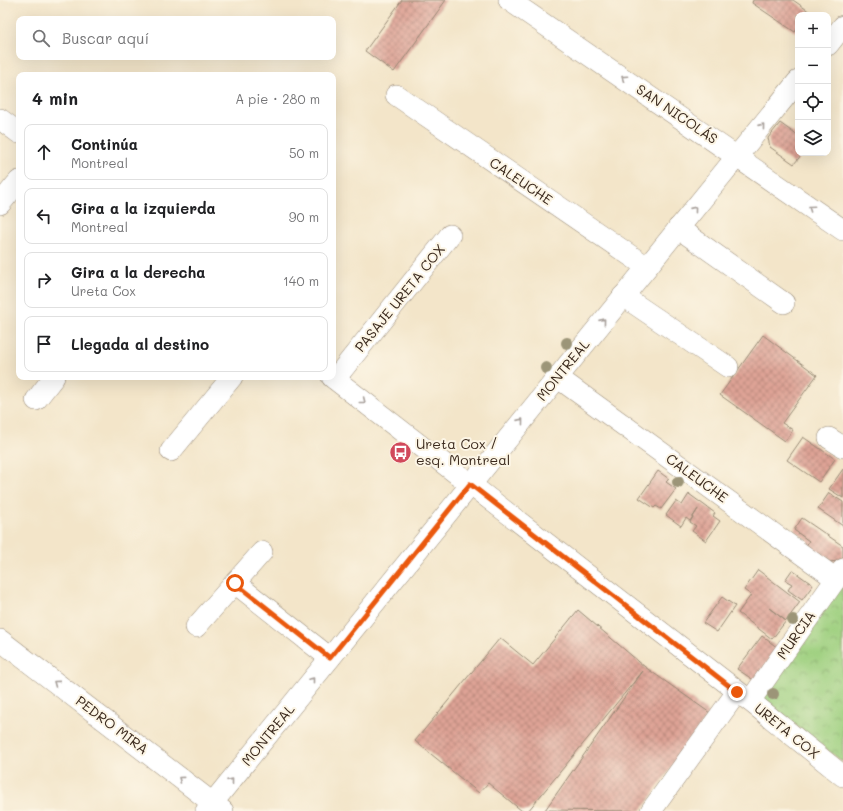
<!DOCTYPE html>
<html lang="es">
<head>
<meta charset="utf-8">
<style>
  :root { --surface:#fff; --page:#f6f6f6; --text:#202124; --muted:#757577; --line:#e0e0e0 }
  body { margin:0; font-family:Mali,sans-serif; background:var(--page); color:var(--text) }
  .controls { position:absolute; right:12px; top:12px; display:grid; overflow:hidden; border-radius:8px; box-shadow:0 4px 16px #0002 }
  .controls button { width:36px; height:36px; display:grid; place-items:center; padding:0; border:0; border-bottom:1px solid var(--line); background:var(--surface); color:var(--text); font:20px sans-serif }
  .stop { position:absolute; width:12px; height:12px; margin:-9px; border:3px solid #ea580c; border-radius:50%; background:#fff }
  .stop.end { background:#ea580c; border-color:#fff; box-shadow:0 1px 4px #0008 }
  .list { margin:0; padding:0; list-style:none }
  h2 { display:flex; justify-content:space-between; align-items:center; height:52px; margin:0; padding:0 16px; font-size:17px }
  h2 small { font-size:13px; font-weight:400; color:var(--muted) }
  .list li { display:grid; grid-template-columns:26px 1fr auto; gap:12px; align-items:center; box-sizing:border-box; height:56px; margin:0 8px 8px; padding:0 8px; border:1px solid var(--line); border-radius:8px }
  .list b { display:block; font-size:15px; white-space:nowrap }
  .list p { margin:0; font-size:13px; white-space:nowrap; color:var(--muted) }
  .list em { font-size:13px; font-style:normal; color:var(--muted) }
  .icon { flex:none; width:22px; height:22px; fill:none; stroke:currentColor; stroke-width:2; stroke-linecap:round; stroke-linejoin:round }
  .map { position:relative; flex:none; width:843px; height:811px; overflow:hidden }
  .search { position:absolute; background:var(--surface); box-shadow:0 4px 16px #0002; left:16px; top:16px; width:320px; height:44px; display:flex; align-items:center; gap:10px; box-sizing:border-box; padding:0 14px; border-radius:8px; color:var(--muted); font-size:15px }
  .panel { position:absolute; background:var(--surface); box-shadow:0 4px 16px #0002; left:16px; top:72px; width:320px; height:308px; border-radius:8px }
  .map>svg:first-child { display:block }
  .park { fill:url(#park-crowns); stroke:#6d7d4f }
  .building { fill:url(#building-cross-hatch) }
  .lines { fill:none; stroke-linecap:round; stroke-linejoin:round }
  .minor-casing { stroke:#978874; stroke-width:22 }
  .minor { stroke:#fff; stroke-width:21 }
  .tree { fill:#9c9578 }
  .oneway { stroke:#a79f9a }
  .route { stroke:#ea580c; stroke-width:5 }
  .labels { text-anchor:middle; stroke-width:4; stroke-linejoin:round; paint-order:stroke }
  .street-label { font-size:14px; fill:#3b2a1e; stroke:#fcf5e5 }
  .poi-label { font-size:14px; fill:#3b2a1e; stroke:#fcf5e5; text-anchor:start }
</style>
</head>
<body>
<div class="map">
<svg width="843" height="811" viewBox="0 0 843 811">
  <defs>
    <pattern id="park-crowns" width="20" height="18" patternUnits="userSpaceOnUse"><rect width="20" height="18" fill="#9fd080"/><path d="M2 6a3 3 0 1 1 6 0M12 15a3 3 0 1 1 6 0" fill="none" stroke="#83a968"/></pattern>
    <pattern id="building-cross-hatch" width="8" height="8" patternUnits="userSpaceOnUse"><rect width="8" height="8" fill="#dea395"/><path d="M0 0l8 8M0 8l8-8" fill="none" stroke="#b58579"/></pattern>
  </defs>
  <rect width="100%" height="100%" fill="#fcf5e5"/>
  <filter id="ink" filterUnits="userSpaceOnUse"><feTurbulence type="fractalNoise" baseFrequency=".025" numOctaves="2"/><feDisplacementMap in="SourceGraphic" scale="8" xChannelSelector="R" yChannelSelector="G"/><feConvolveMatrix kernelMatrix="1 2 1 2 8 2 1 2 1" color-interpolation-filters="sRGB"/></filter>
  <filter id="wash" filterUnits="userSpaceOnUse"><feTurbulence type="fractalNoise" baseFrequency=".012" numOctaves="4" result="noise"/><feDisplacementMap in="SourceGraphic" scale="16" xChannelSelector="R" yChannelSelector="G"/><feGaussianBlur stdDeviation="0.9" result="paint"/><feColorMatrix in="noise" values="0 0 0 0 0 0 0 0 0 0 0 0 0 0 0 0 0 1.4 0 .05"/><feComposite in="paint" operator="in"/></filter>
  <g filter="url(#wash)">
    <rect width="100%" height="100%" fill="#f3e5c9"/>
    <path class="park" d="M843,579v183l-83,-64z"/>
    <g id="blocks">
      <g class="building">
        <path d="M402,0h44l-52,72 -29,-21z"/>
        <path d="M753,0h40l17,12 -3,3h-9v13l-3,4 -43,-29z"/>
        <path d="M780,123l18,13v17h5l-9,11 -24,-17 -2,-9z"/>
        <path d="M763,335l54,40 -35,48 11,7 -8,11 -65,-46z"/>
        <path d="M803,437l32,22 -16,23 -32,-22z"/>
        <path d="M843,469v29l-14,-9z"/>
        <path d="M658,471l11,8 -3,3 10,7 -15,20 -5,-3 -2,2 -15,-10z"/>
        <path d="M829,493l14,9v24l-25,-17z"/>
        <path d="M689,494l26,19 -2,3 7,5 -14,20 -14,-10 4,-5 -6,-4 8,-13 -8,12 -4,-3 -5,8 -15,-11 10,-14 6,4z"/>
        <path d="M802,518l41,28v10l-4,5 -10,1 -23,-16 3,-5 -15,-11z"/>
        <path d="M758,570l42,32 -14,19 -17,-13 17,13 -14,18 -34,-26 13,-18 -7,-5z"/>
        <path d="M792,570l21,15 -11,15 -14,-10 4,-6 -7,-4z"/>
        <path d="M722,597l13,9 -18,26 -14,-9z"/>
        <path d="M578,610l67,57 65,46 -69,98 -96,-1 98,-139 -115,140h-6l-34,-28 -9,10 -64,-52 85,-103 33,27z"/>
        <path d="M762,636l16,12 -23,33 -18,-12z"/>
      </g>
    </g>
  </g>
  <g filter="url(#ink)">
    <use href="#blocks" fill-opacity="0" stroke="#978874" stroke-width="1"/>
    <g class="lines">
      <defs>
        <g id="minor">
          <path d="M509,0l334,230"/>
          <path d="M828,45l15,-19"/>
          <path d="M396,95l251,172"/>
          <path d="M0,119l19,14"/>
          <path d="M0,204l19,-23"/>
          <path d="M678,228l106,75"/>
          <path d="M623,296l105,71"/>
          <path d="M332,377l418,324 93,75"/>
          <path d="M557,377l279,202"/>
          <path d="M335,379l115,-144"/>
          <path d="M36,400l18,-23"/>
          <path d="M829,438l14,9"/>
          <path d="M171,451l61,-74"/>
          <path d="M235,583l95,75"/>
          <path d="M196,627l66,-75"/>
          <path d="M0,640l223,171"/>
          <path d="M750,701l93,-132"/>
          <path d="M206,811l592,-730"/>
          <path d="M651,811l86,-119"/>
        </g>
      </defs>
      <use href="#minor" class="minor-casing"/>
      <use href="#minor" class="minor"/>
    </g>
    <g class="tree">
      <circle cx="567" cy="343" r="6"/>
      <circle cx="546" cy="368" r="6"/>
      <circle cx="678" cy="482" r="6"/>
      <circle cx="793" cy="620" r="6"/>
      <circle cx="773" cy="694" r="6"/>
    </g>
    <defs><path id="oneway-chevron" d="M-2-3.5L2.5 0L-2 3.5" fill="none" stroke-width="1.6" stroke-linecap="round" stroke-linejoin="round"/></defs>
    <g class="oneway">
      <use href="#oneway-chevron" transform="translate(624 78) rotate(-146)"/>
      <use href="#oneway-chevron" transform="translate(762 126) rotate(-51)"/>
      <use href="#oneway-chevron" transform="translate(811 208) rotate(-145)"/>
      <use href="#oneway-chevron" transform="translate(694 209) rotate(-51)"/>
      <use href="#oneway-chevron" transform="translate(603 321) rotate(-51)"/>
      <use href="#oneway-chevron" transform="translate(363 401) rotate(38)"/>
      <use href="#oneway-chevron" transform="translate(521 421) rotate(-51)"/>
      <use href="#oneway-chevron" transform="translate(312 680) rotate(-51)"/>
      <use href="#oneway-chevron" transform="translate(56 683) rotate(-143)"/>
      <use href="#oneway-chevron" transform="translate(181 779) rotate(-143)"/>
      <use href="#oneway-chevron" transform="translate(231 781) rotate(-51)"/>
    </g>
  </g>
  <g class="lines" filter="url(#ink)">
    <path class="route" d="M235,583l95,75 140,-174 267,208"/>
  </g>
  <defs>
    <symbol id="bus-disc" viewBox="-11 -11 22 22"><circle r="9.5" fill="#d1495b" stroke="#fcf5e5"/><path d="M-5-6H5V4H4V6H2V4H-2V6H-4V4H-5ZM-3.5-4V0h7V-4ZM-3.5 1.2v1.5H-2V1.2ZM2 1.2v1.5H3.5V1.2Z" fill="#fff"/></symbol>
  </defs>
  <g fill-rule="evenodd">
    <use href="#bus-disc" x="388" y="440" width="25" height="25"/>
  </g>
  <g class="labels">
    <g class="street-label">
      <text transform="translate(677 114) rotate(34)" y="5">SAN NICOLÁS</text>
      <text transform="translate(521 181) rotate(34)" y="5">CALEUCHE</text>
      <text transform="translate(400 298) rotate(-51)" y="5">PASAJE URETA COX</text>
      <text transform="translate(563 370) rotate(-51)" y="5">MONTREAL</text>
      <text transform="translate(697 478) rotate(36)" y="5">CALEUCHE</text>
      <text transform="translate(796 635) rotate(-55)" y="5">MURCIA</text>
      <text transform="translate(112 725) rotate(37)" y="5">PEDRO MIRA</text>
      <text transform="translate(787 731) rotate(39)" y="5">URETA COX</text>
      <text transform="translate(268 735) rotate(-51)" y="5">MONTREAL</text>
    </g>
    <g class="poi-label">
      <text x="416" y="449">Ureta Cox /<tspan x="416" dy="16">esq. Montreal</tspan></text>
    </g>
  </g>
</svg>
<div class="controls">
<button>+</button>
<button>−</button>
<button><svg class="icon" aria-label="locate" viewBox="0 0 24 24"><circle cx="12" cy="12" r="6"/><path d="M12 2v4M12 18v4M2 12h4M18 12h4"/></svg></button>
<button><svg class="icon" aria-label="layers" viewBox="0 0 24 24"><path d="M12 4l9 5-9 5-9-5zM3 14l9 5 9-5"/></svg></button>
</div>
<div class="stop" style="left:235px;top:583px"></div>
<div class="stop end" style="left:737px;top:692px"></div>
<div class="search"><svg class="icon" aria-label="search" viewBox="0 0 24 24"><circle cx="10" cy="10" r="6"/><path d="M15 15l6 6"/></svg>Buscar aquí</div>
<section class="panel">
<h2>4 min<small>A pie · 280 m</small></h2>
<ul class="list">
<li><svg class="icon" aria-label="ahead" viewBox="0 0 24 24"><path d="M12 20V5M6 11l6-6 6 6"/></svg><div><b>Continúa</b><p>Montreal</p></div><em>50 m</em></li>
<li><svg class="icon" aria-label="left" viewBox="0 0 24 24"><path d="M17 20v-9H6M10 6l-5 5 5 5"/></svg><div><b>Gira a la izquierda</b><p>Montreal</p></div><em>90 m</em></li>
<li><svg class="icon" aria-label="right" viewBox="0 0 24 24"><path d="M7 20v-9h11M14 6l5 5-5 5"/></svg><div><b>Gira a la derecha</b><p>Ureta Cox</p></div><em>140 m</em></li>
<li><svg class="icon" aria-label="arrive" viewBox="0 0 24 24"><path d="M6 21V4h12l-3 4 3 4H6"/></svg><div><b>Llegada al destino</b></div></li>
</ul>
</section>
</div>
</body>
</html>
